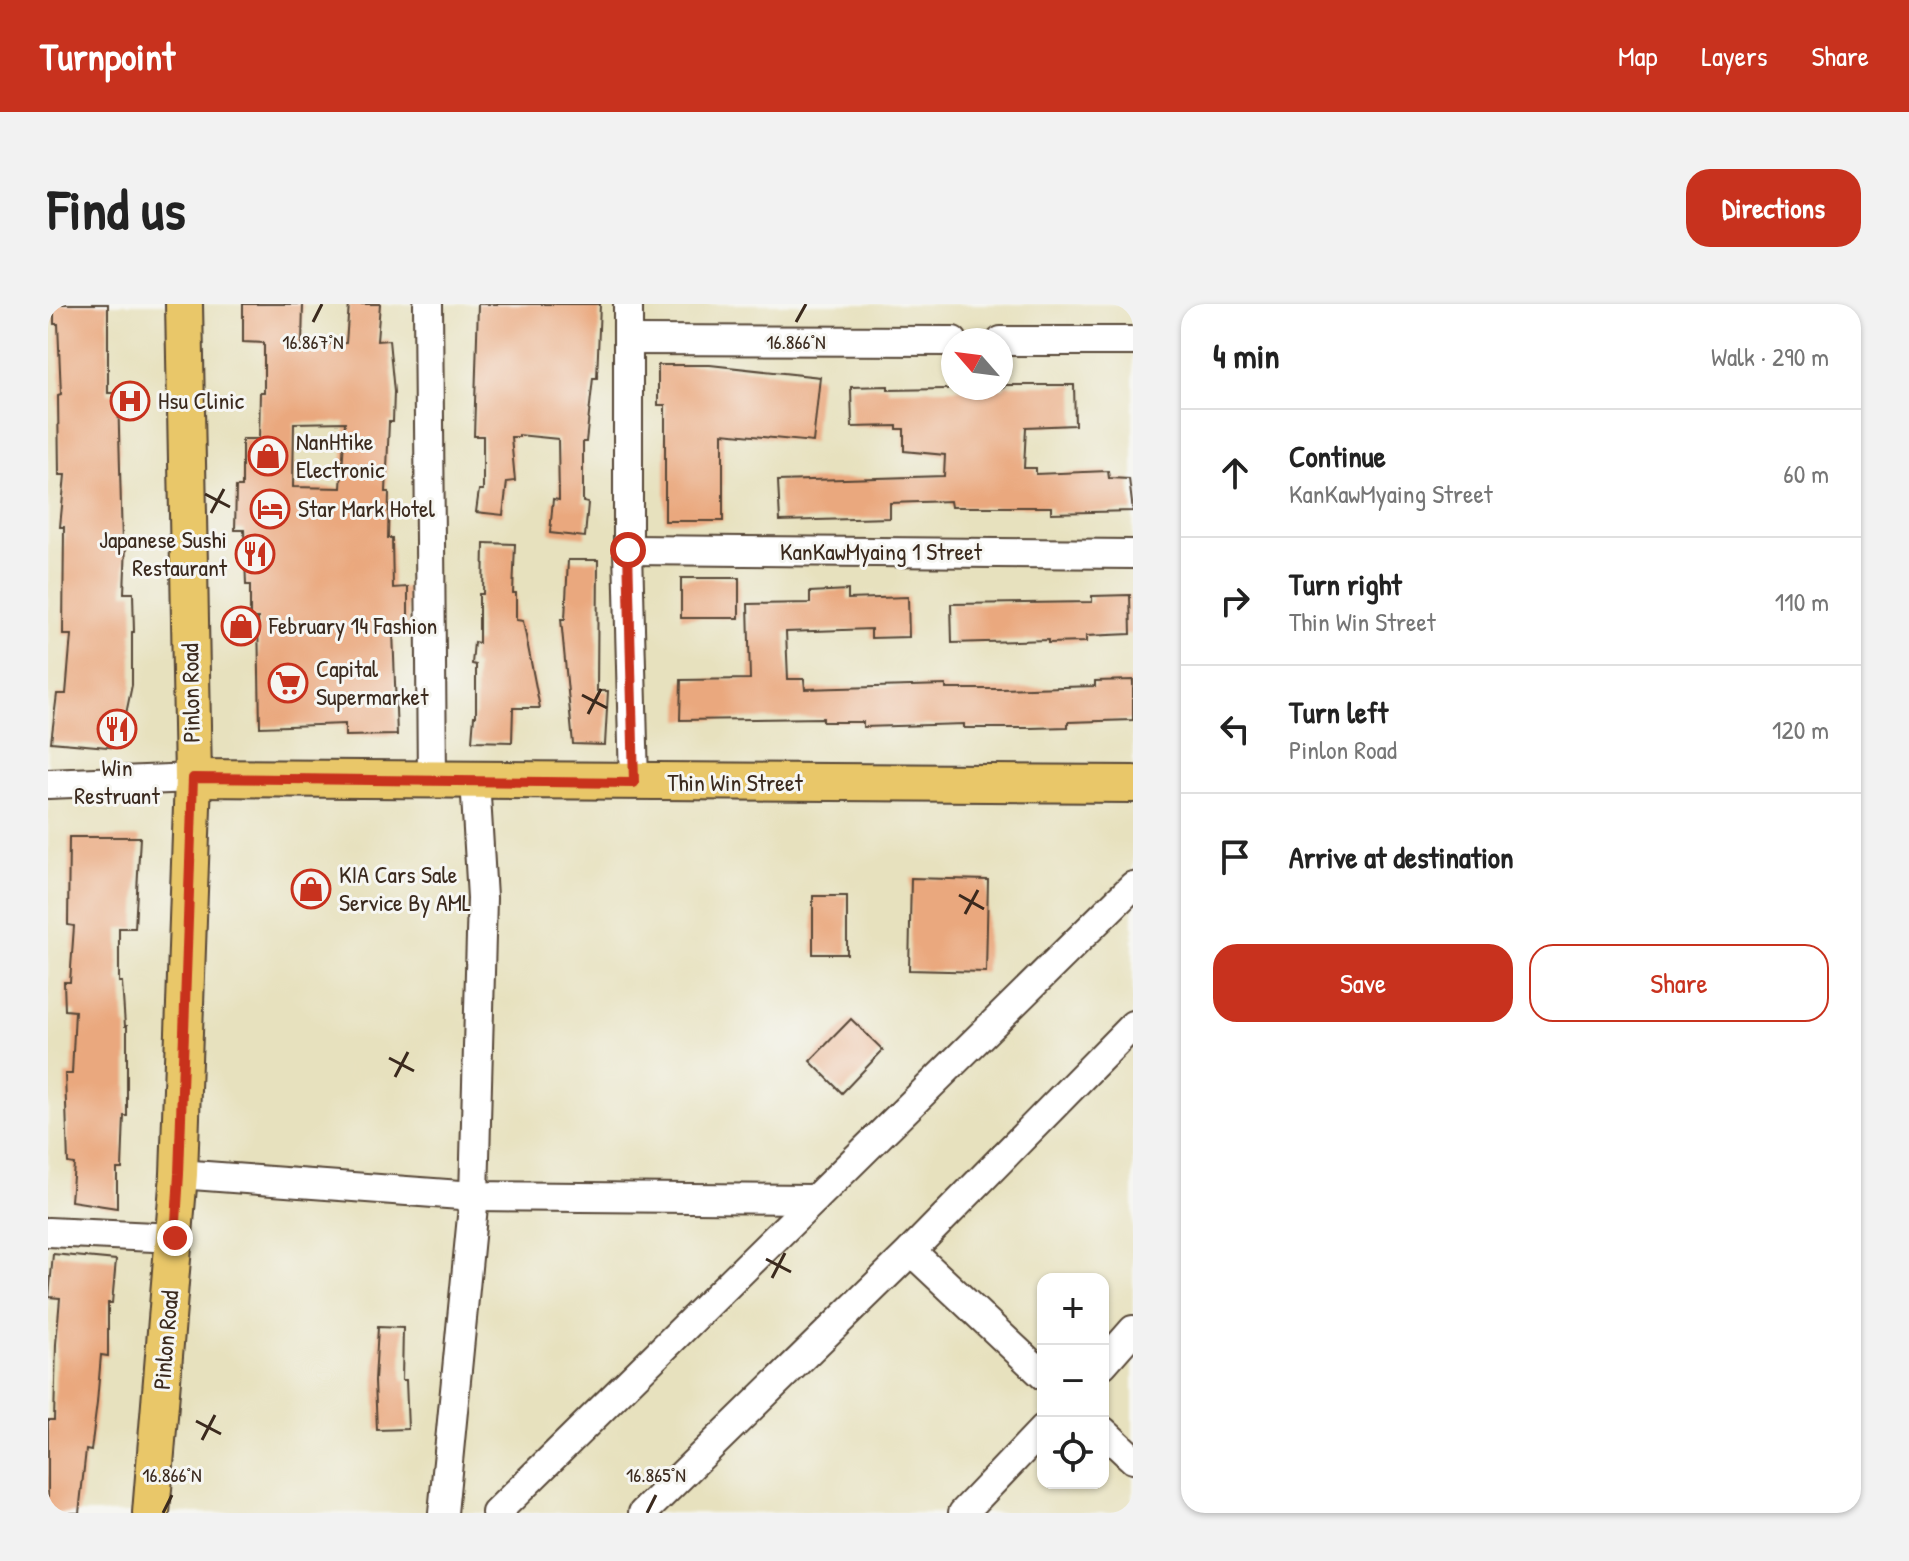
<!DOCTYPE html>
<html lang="en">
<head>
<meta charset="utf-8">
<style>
  :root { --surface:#fff; --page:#f2f2f2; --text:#222; --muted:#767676; --line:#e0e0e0; --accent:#c8321e }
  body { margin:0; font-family:"Patrick Hand",sans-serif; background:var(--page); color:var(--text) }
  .controls { position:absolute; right:24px; bottom:24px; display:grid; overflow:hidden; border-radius:16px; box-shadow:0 2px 6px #0004 }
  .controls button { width:72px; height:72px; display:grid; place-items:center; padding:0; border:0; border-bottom:2px solid var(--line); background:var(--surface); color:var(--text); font:40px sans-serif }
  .compass { position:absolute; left:893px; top:24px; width:72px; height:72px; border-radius:50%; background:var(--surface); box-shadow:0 2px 6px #0004; rotate:298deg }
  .stop { position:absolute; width:24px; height:24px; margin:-18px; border:6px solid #c8321e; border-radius:50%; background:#fff }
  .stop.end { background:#c8321e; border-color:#fff; box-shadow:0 2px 8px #0008 }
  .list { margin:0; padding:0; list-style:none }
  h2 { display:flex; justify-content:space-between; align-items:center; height:104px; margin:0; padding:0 32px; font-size:34px }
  h2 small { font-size:26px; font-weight:400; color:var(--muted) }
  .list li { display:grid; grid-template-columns:52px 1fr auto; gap:24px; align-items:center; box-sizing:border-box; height:128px; padding:0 32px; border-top:2px solid var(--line) }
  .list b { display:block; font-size:30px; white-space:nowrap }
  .list p { margin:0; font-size:26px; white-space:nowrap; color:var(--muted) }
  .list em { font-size:26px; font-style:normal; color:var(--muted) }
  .actions { display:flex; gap:16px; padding:24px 32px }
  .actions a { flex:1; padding:18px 0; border:2px solid var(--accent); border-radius:24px; text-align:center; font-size:28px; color:var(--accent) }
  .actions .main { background:var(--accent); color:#fff }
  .icon { flex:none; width:44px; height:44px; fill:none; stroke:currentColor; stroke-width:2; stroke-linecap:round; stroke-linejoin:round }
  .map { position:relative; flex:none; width:1085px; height:1209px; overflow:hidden; border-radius:24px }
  header { display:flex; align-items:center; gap:48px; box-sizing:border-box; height:112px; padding:0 40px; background:var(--accent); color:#fff }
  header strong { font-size:38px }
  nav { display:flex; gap:44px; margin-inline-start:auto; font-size:28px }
  .intro { display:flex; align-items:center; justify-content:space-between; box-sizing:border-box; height:192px; padding:0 48px }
  h1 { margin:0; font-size:56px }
  .button { padding:20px 36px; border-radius:24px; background:var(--accent); color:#fff; font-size:28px; font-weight:700 }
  main { display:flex; gap:48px; padding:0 48px }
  aside { flex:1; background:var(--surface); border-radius:24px; box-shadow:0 2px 6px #0004 }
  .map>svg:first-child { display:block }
  .building { fill:#eaa87e; fill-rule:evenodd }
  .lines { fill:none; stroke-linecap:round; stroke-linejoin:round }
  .minor-casing { stroke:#554536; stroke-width:32 }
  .major-casing { stroke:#554536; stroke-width:40 }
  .minor { stroke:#fff; stroke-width:28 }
  .major { stroke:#e9c769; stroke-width:36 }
  .route { stroke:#c8321e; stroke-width:10 }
  .ticks { fill:none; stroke:#3b2a1e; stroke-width:3 }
  .labels { text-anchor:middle; stroke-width:6; stroke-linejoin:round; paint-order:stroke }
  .poi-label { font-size:24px; fill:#3b2a1e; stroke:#f6f6f2; text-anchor:start }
  .street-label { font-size:24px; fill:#3b2a1e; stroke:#f6f6f2 }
  .ticks-label { font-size:20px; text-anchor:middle; fill:#3b2a1e; stroke:#f6f6f2; stroke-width:6; stroke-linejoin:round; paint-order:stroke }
</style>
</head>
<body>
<header>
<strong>Turnpoint</strong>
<nav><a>Map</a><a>Layers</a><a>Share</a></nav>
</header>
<div class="intro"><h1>Find us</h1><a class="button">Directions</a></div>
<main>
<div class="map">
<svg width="1085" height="1209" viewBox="0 0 1085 1209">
  <rect width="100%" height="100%" fill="#f6f6f2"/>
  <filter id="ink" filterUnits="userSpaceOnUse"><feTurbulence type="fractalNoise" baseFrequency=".0125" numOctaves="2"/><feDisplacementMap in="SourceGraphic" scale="16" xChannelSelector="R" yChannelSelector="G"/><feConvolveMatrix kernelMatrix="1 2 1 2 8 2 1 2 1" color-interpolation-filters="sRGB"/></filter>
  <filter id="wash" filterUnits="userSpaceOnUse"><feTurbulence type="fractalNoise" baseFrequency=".006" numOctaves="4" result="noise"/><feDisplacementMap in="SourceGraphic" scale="32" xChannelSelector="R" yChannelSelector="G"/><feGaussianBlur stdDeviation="1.8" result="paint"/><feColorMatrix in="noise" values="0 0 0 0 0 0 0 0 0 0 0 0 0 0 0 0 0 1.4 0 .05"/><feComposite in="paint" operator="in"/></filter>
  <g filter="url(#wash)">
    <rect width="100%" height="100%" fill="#e7e1be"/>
    <g id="blocks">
      <g class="building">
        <path d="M6,0h54v89h10l4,151h4l-2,49h9l1,39h-2v53l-13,63 -68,-6 6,-48h9l5,-59h-8l1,-108h-4l5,-52h-6l-1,-80 3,-1 -3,-70h-4z"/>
        <path d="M195,0h60l-1,41 44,-2 3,-39h31l-3,37 12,-1 5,52 -1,30h-4l-3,70h3l-1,46h4l1,50 15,-1v44h-15l4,104 -52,1v-12l-85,3 -2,-109h-8v-33h-4l-2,-55h-9l1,-43h6v-48h17l1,-47h4v-49l-21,-1zM297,118l-4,66 -48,-1 1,-64z"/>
        <path d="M430,0h122l-3,74h-4l-7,64h-3v60l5,1 -3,34 -35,-4 3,-34 6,1 -1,-61 -39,-4v2h-8l4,44 -8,1 -4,33 -27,-3 3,-22h4v-54h-9z"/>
        <path d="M610,61h52l110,12 -7,65 -90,-9v88h-58v-116h-7z"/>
        <path d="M957,81h69l1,40 -49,2 -2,41h12v6l72,-3 1,7 20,1 4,32 -82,2v-6h-100l-1,-6 -60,2v15l-110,3 -2,-40 166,-5 1,-21 -41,-4v-22h-7v-3l-45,1 -1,-40 37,-1v4l116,-2z"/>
        <path d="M436,239l31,1 -2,49h3v27l7,1 17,87h-27l-1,34 -40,-1 2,-25h2v-51l-4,-1 2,-22 5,1v-49h4z"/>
        <path d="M520,256h30l-1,131h11l-3,54 -32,-1 -12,-125h4z"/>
        <rect x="633" y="274" width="58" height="40"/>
        <path d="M800,286v9l60,-2 1,40 -38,1v-9l-85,3 2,47h16l1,10 141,-4v4h55l94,-3v-5l38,-1v40l-65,2v5l-38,1h-66v-4l-101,3v-5h-40v-4l-143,2 1,-40 69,-1 -2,-75 62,-1v-11z"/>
        <path d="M1082,291l1,39 -45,2v6l-38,1v-3l-96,3 -1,-39 141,-2v-6z"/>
        <path d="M21,533h71l-5,91h-16v54h3l3,44h2v90h-3l-2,53h-5v39l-46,-7 3,-37 -6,-1 -3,-89h7l3,-63 -10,-1 -1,-28h6l4,-56 -6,-1z"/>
        <path d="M863,574l77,2 -2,92 -77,-2z"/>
        <rect x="765" y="592" width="34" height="58"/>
        <path d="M803,715l32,31 -41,43 -32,-32z"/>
        <path d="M5,950l63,6 -4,43h-4v53l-7,-1 -4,48 -6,48 -5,-1 -7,63h-31v-93h6l2,-76 4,-46 -11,-1z"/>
        <path d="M330,1023l25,1 -1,52h4l2,49 -31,1 -2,-49z"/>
      </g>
    </g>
  </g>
  <g filter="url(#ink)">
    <use href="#blocks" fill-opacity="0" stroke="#554536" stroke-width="2"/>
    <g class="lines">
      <defs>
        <g id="minor">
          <path d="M380,0l4,475"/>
          <path d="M580,0v246l6,233"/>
          <path d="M580,36l325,1"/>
          <path d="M953,37h132"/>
          <path d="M580,246l505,4"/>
          <path d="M0,480l145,-6"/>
          <path d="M131,870l295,22 341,3"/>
          <path d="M0,928l127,6"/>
          <path d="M863,947l132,124"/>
          <path d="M1055,1060l30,-34"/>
          <path d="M1055,1127l30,28"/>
          <path d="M395,1209l31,-317 8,-298 -7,-119"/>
          <path d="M448,1209l637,-627"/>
          <path d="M595,1209l268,-262 222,-226"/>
          <path d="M915,1209l80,-84"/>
        </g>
        <g id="major">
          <path d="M145,474l940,6"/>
          <path d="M103,1209l28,-339 14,-396 -9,-474"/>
        </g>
      </defs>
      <use href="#minor" class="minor-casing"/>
      <use href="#major" class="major-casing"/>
      <use href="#minor" class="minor"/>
      <use href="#major" class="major"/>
    </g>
  </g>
  <g class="lines" filter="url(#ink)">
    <path class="route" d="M127,934l4,-64 14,-396 441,5 -6,-233"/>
  </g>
  <path class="ticks" d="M265,18l9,-18M748,18l10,-18M157,190l25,13M163,209l13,-24M534,391l25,13M540,410l13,-25M911,591l25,14M917,610l13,-24M341,754l25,13M347,773l13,-25M718,955l25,13M724,974l13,-25M148,1117l25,13M154,1136l13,-25M115,1209l9,-18M599,1209l9,-18"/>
  <defs>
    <symbol id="hospital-ring" viewBox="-11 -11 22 22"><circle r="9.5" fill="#f6f6f2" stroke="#c8321e" stroke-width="1.5"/><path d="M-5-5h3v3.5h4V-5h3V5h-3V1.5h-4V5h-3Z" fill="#c8321e"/></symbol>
    <symbol id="shop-ring" viewBox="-11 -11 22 22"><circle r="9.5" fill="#f6f6f2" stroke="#c8321e" stroke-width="1.5"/><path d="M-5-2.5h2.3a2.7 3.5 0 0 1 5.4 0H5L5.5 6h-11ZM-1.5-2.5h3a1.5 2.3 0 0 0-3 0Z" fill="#c8321e"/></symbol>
    <symbol id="hotel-ring" viewBox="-11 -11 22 22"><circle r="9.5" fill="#f6f6f2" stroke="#c8321e" stroke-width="1.5"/><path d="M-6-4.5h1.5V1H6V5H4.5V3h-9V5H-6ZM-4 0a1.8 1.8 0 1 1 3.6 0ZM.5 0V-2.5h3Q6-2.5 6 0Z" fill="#c8321e"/></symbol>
    <symbol id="restaurant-ring" viewBox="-11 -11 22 22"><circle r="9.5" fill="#f6f6f2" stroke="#c8321e" stroke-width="1.5"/><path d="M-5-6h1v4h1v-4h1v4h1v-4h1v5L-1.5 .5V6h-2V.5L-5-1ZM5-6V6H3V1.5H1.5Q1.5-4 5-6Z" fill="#c8321e"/></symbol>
    <symbol id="supermarket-ring" viewBox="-11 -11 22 22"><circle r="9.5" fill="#f6f6f2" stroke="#c8321e" stroke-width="1.5"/><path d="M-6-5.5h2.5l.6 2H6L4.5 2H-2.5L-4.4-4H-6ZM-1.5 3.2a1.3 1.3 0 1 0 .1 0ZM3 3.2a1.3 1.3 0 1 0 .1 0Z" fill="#c8321e"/></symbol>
  </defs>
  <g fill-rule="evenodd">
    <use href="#hospital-ring" x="60" y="75" width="44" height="44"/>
    <use href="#shop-ring" x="198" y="130" width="44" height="44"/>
    <use href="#hotel-ring" x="200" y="183" width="44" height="44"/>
    <use href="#restaurant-ring" x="185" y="228" width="44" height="44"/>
    <use href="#shop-ring" x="171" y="300" width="44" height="44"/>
    <use href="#supermarket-ring" x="218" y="357" width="44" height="44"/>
    <use href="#restaurant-ring" x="47" y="403" width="44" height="44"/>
    <use href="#shop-ring" x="241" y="563" width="44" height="44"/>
  </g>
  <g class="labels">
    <g class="poi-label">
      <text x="110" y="105">Hsu Clinic</text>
      <text x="248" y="146">NanHtike<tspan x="248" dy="28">Electronic</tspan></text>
      <text x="250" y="213">Star Mark Hotel</text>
      <text x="179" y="244" text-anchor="end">Japanese Sushi<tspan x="179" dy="28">Restaurant</tspan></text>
      <text x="221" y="330">February 14 Fashion</text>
      <text x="268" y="373">Capital<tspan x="268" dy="28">Supermarket</tspan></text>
      <text x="69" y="472" text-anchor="middle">Win<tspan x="69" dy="28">Restruant</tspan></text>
      <text x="291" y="579">KIA Cars Sale<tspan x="291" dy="28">Service By AML</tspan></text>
    </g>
    <g class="street-label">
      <text x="833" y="256">KanKawMyaing 1 Street</text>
      <text transform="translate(143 389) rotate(-91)" y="8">Pinlon Road</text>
      <text x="687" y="487">Thin Win Street</text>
      <text transform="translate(118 1036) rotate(-85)" y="8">Pinlon Road</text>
    </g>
  </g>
  <g class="ticks-label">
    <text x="265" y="45">16.867°N</text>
    <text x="748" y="45">16.866°N</text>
    <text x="124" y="1178">16.866°N</text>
    <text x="608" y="1178">16.865°N</text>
  </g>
</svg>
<div class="controls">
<button>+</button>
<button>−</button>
<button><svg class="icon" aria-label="locate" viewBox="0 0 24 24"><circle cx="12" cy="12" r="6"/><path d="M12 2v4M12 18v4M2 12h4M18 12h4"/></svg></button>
</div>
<svg class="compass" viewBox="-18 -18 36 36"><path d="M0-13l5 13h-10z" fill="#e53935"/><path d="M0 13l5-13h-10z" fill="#767676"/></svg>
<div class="stop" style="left:580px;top:246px"></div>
<div class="stop end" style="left:127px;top:934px"></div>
</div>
<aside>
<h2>4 min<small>Walk · 290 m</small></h2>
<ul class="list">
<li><svg class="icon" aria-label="ahead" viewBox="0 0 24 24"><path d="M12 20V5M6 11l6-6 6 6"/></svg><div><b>Continue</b><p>KanKawMyaing Street</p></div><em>60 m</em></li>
<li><svg class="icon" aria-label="right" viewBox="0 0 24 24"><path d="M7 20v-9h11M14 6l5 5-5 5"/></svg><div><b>Turn right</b><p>Thin Win Street</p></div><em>110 m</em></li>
<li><svg class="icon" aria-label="left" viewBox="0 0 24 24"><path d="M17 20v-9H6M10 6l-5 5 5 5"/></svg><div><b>Turn left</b><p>Pinlon Road</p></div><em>120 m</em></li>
<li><svg class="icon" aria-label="arrive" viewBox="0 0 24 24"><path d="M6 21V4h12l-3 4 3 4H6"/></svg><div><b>Arrive at destination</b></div></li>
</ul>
<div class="actions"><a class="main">Save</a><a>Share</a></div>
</aside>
</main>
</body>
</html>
